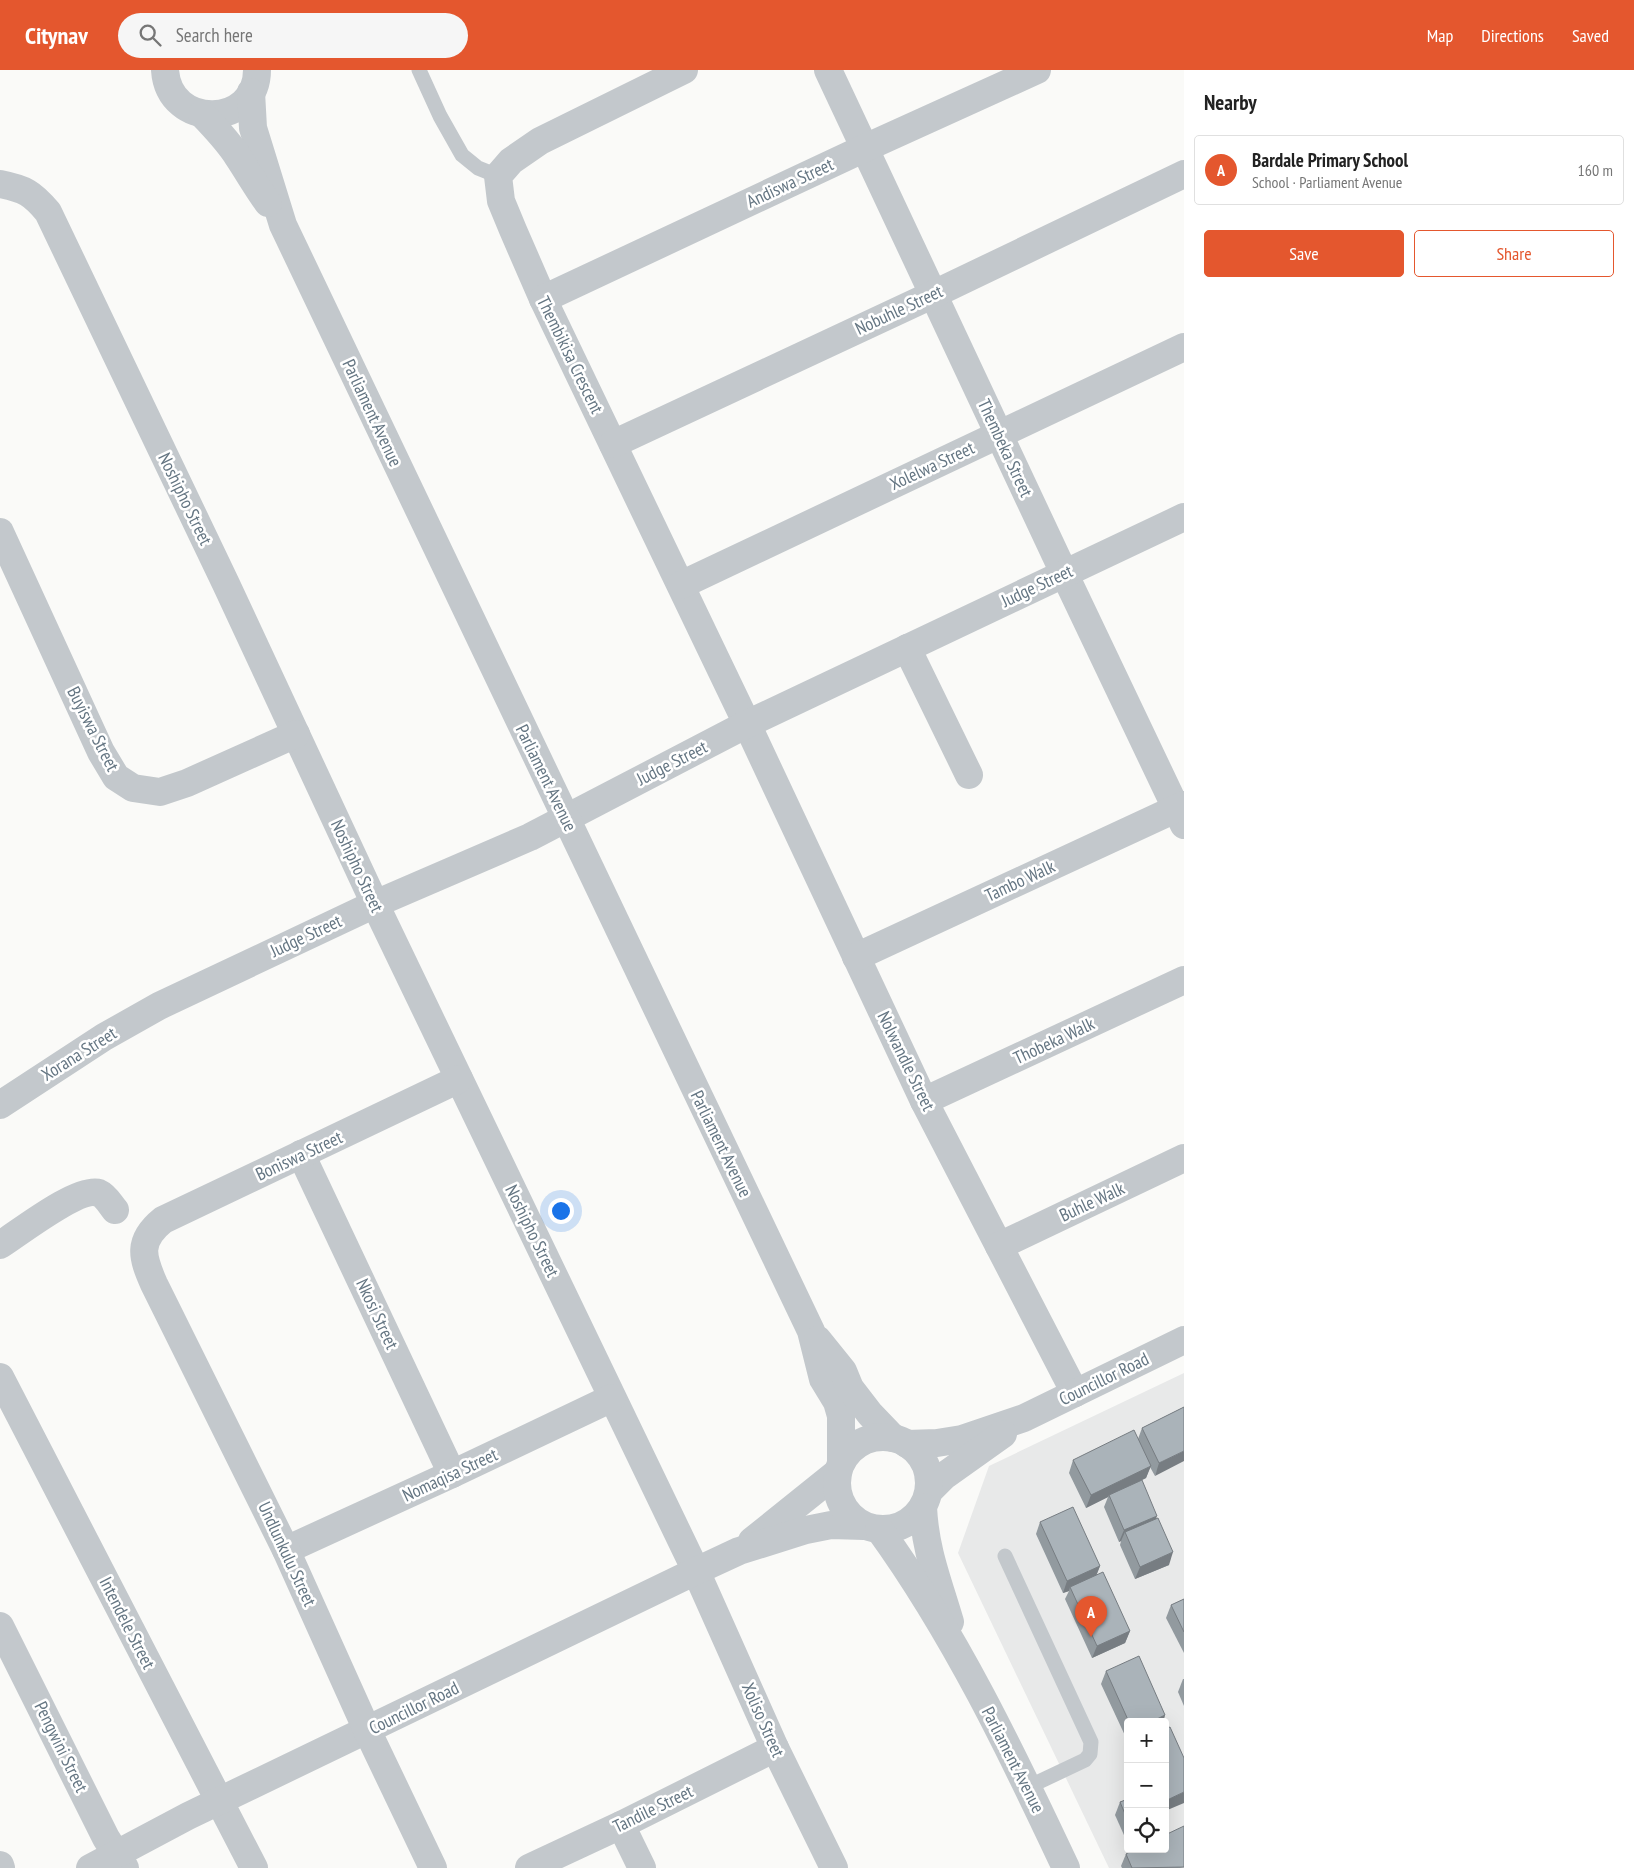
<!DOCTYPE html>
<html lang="en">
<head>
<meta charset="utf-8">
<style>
  :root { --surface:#fff; --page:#f6f6f6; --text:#222; --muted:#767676; --line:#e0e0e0; --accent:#e4572e }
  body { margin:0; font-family:"PT Sans Narrow",sans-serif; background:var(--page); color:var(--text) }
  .controls { position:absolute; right:15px; bottom:15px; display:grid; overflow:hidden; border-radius:5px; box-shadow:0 5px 20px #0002 }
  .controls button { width:45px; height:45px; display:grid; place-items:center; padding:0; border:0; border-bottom:1px solid var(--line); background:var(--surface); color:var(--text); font:25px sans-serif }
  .you { position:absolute; left:560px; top:1140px; width:18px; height:18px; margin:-12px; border:4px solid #fff; border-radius:50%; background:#1a73e8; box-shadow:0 0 0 8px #1a73e833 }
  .badge { display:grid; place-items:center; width:32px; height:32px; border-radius:50%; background:var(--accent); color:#fff; font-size:16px; font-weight:700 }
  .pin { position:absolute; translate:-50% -41px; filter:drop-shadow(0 1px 2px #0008) }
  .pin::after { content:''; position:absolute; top:26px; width:18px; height:15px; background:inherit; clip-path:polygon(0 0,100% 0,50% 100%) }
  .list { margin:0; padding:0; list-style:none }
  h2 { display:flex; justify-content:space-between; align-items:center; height:65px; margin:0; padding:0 20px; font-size:21px }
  h2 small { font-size:16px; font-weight:400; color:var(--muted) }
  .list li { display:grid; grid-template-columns:32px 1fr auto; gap:15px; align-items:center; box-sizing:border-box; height:70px; margin:0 10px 10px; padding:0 10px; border:1px solid var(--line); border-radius:5px }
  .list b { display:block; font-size:19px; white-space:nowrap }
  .list p { margin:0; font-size:16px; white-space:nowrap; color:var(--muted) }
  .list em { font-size:16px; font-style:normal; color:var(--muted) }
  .actions { display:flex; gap:10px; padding:15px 20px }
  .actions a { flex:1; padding:11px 0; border:1px solid var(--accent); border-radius:5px; text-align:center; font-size:18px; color:var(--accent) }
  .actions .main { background:var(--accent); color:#fff }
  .icon { flex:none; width:28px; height:28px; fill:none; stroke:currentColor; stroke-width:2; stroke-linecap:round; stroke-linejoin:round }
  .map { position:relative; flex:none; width:1184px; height:1798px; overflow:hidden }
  header { display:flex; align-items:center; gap:30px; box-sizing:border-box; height:70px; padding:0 25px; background:var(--accent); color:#fff }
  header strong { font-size:24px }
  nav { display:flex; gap:28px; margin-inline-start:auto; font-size:18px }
  .search { width:350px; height:45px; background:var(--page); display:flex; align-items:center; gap:12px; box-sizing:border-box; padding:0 18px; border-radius:28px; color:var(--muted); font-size:19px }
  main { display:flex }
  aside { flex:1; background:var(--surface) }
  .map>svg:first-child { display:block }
  .built { fill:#e8e9e9; fill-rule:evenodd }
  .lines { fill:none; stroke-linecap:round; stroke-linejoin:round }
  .service { stroke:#c3c8cc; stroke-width:15 }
  .minor { stroke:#c3c8cc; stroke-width:28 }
  .tertiary { stroke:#c3c8cc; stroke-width:28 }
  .wall { fill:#929a9f }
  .shaded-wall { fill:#777d82 }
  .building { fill:#aab3b9; stroke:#777d82 }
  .labels { text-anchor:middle; stroke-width:5; stroke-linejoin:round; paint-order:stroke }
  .street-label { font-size:18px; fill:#657683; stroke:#fff }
</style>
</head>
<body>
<header>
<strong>Citynav</strong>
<div class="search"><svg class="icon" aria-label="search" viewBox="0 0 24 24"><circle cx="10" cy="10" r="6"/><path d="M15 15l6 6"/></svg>Search here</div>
<nav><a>Map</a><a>Directions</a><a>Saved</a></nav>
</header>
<main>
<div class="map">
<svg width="1184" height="1798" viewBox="0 0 1184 1798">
  <rect width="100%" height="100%" fill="#fafaf8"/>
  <path class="built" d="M1184,1303v495h-75l-151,-315 31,-87zM1128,1652h37v127h-37z"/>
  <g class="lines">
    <g class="service">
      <path d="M419,0l21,46 22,39 16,13 20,8"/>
      <path d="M1005,1486l86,186 -1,12 -5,6 -57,27"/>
    </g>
    <g class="minor">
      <path d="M684,0l-144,71 -29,20 -13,15 3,25 12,29 30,69 204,425 177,377 151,292"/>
      <path d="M828,0l236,503 120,252"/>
      <path d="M0,114c25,5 32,9 48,28l178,372 149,320 321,667 79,177 59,120"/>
      <path d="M543,229l322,-151 172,-78"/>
      <path d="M613,374l321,-150 250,-120"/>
      <path d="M0,462l101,220 15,25 17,11 27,4 27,-9 109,-49"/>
      <path d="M681,515l503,-238"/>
      <path d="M907,578l62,127"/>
      <path d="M856,887l328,-152"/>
      <path d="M924,1031l260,-121"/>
      <path d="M0,1035l104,-68 55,-31 216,-102 155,-67 217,-113 437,-207"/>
      <path d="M301,1084l151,320"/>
      <path d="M0,1175c19,-12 79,-59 99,-52 7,3 11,11 16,17"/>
      <path d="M999,1176l185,-88"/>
      <path d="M0,1307l254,491"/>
      <path d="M907,1374l30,-1 25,-4 62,-21 160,-78"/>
      <path d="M929,1421l15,-15 59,-42"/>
      <path d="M752,1471l86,-69"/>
      <path d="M286,1480l166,-76 160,-76"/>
      <path d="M0,1556l106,212 19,30"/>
      <path d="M621,1755l21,43"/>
      <path d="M0,1795l1,3"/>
      <path d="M90,1798l98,-52 508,-245 43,-20 67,-21 25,-5 33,1"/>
      <path d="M433,1798l-66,-138 -81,-180 -132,-266c-12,-27 -17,-43 9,-64l296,-141"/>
      <path d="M529,1798l92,-43 154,-77"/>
    </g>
    <g class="tertiary">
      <path d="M165,0c4,60 92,58 92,0"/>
      <path d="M251,22l2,36 30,97 528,1106 12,48 14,23 4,14v46"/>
      <path d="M202,44c13,14 26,27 36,43 10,15 19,31 30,46"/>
      <path d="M818,1270l25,31 7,17 20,26 23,24"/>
      <circle cx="883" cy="1413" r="46"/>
      <path d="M923,1437c2,43 15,74 27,115"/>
      <path d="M879,1459c76,105 132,222 187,339"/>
    </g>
  </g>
  <g class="wall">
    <path d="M1184,1337l-29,69 -5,-9 -4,11 -6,3 16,38 13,46 -34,14 -15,-34 1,-4 -2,1 -15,-35 4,-10 -22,11 -17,-35 4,-13 65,-21 4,-11z"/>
    <path d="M1040,1452l60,44 -3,8 33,57 -5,12 -33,15 -27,-59 4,-8 -6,2 -27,-59z"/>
    <path d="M1184,1529v54l-18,-35 5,-13z"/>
    <path d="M1106,1601l59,44 -2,7h-35v20l-27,-58z"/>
    <path d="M1183,1609h1v27l-6,-14z"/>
    <path d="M1128,1729v45l-13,-29 5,-13z"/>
    <path d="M1126,1784l58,14h-62l-1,-2z"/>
  </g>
  <g class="shaded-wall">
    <path d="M1184,1381v10l-29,15 4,-13z"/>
    <path d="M1151,1396l-5,12 -37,18v-1l-1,2 -22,11 5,-13z"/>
    <path d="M1157,1446l-4,12 -28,4 -4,9 -2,1 5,-12z"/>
    <path d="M1173,1482l-4,13 -34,14 5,-12z"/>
    <path d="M1100,1496l-5,12 -25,9 -1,4 -6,2 4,-12z"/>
    <path d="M1130,1561l-5,12 -33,15 5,-12z"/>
    <path d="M1165,1645l-2,7h-12z"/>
    <path d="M1184,1722v11l-19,8v-10z"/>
    <path d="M1168,1752l-3,8v-7z"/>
  </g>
  <g class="building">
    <path d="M1184,1337v44l-25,12 -17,-35z"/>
    <path d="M1134,1360l17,36 -60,29 -18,-35z"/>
    <path d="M1142,1410l15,36 -33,14 -15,-35z"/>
    <path d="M1073,1437l27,59 -33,15 -27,-59z"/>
    <path d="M1158,1448l15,34 -33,15 -15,-35z"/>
    <path d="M1103,1502l27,59 -33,15 -27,-59z"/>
    <path d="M1184,1529v33l-13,-27z"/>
    <path d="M1139,1586l26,59 -14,7h-22l-23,-51z"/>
    <path d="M1170,1657l14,31v34l-19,9v-72z"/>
    <path d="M1128,1729v22l-8,-19z"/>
    <path d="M1165,1745l3,7 -3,1z"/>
    <path d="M1184,1756v41l-52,1 -6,-14 9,-5h30v-14z"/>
  </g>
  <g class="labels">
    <g class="street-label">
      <text transform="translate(790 113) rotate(-25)" y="6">Andiswa Street</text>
      <text transform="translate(899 240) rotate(-25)" y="6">Nobuhle Street</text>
      <text transform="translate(570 285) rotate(64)" y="6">Thembikisa Crescent</text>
      <text transform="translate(372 343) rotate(65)" y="6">Parliament Avenue</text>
      <text transform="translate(1005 378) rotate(65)" y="6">Thembeka Street</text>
      <text transform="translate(932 396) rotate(-25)" y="6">Xolelwa Street</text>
      <text transform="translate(185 429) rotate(64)" y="6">Noshipho Street</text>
      <text transform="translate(1037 516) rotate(-25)" y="6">Judge Street</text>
      <text transform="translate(93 659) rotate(63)" y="6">Buyiswa Street</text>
      <text transform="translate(672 693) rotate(-27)" y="6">Judge Street</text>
      <text transform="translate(546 708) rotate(64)" y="6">Parliament Avenue</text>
      <text transform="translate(357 796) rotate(65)" y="6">Noshipho Street</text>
      <text transform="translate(1020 811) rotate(-25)" y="6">Tambo Walk</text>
      <text transform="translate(306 866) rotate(-25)" y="6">Judge Street</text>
      <text transform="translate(1054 971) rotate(-25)" y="6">Thobeka Walk</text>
      <text transform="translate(79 984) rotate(-32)" y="6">Xorana Street</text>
      <text transform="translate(906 991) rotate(64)" y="6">Nolwandle Street</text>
      <text transform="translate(721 1074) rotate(64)" y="6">Parliament Avenue</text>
      <text transform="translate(299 1086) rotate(-25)" y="6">Boniswa Street</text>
      <text transform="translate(1092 1132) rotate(-25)" y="6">Buhle Walk</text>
      <text transform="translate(532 1161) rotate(64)" y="6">Noshipho Street</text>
      <text transform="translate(377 1244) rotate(65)" y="6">Nkosi Street</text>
      <text transform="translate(1104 1309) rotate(-26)" y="6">Councillor Road</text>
      <text transform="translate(450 1405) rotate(-25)" y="6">Nomaqisa Street</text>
      <text transform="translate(287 1484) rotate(65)" y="6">Undlunkulu Street</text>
      <text transform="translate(127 1553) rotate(63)" y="6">Intendele Street</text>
      <text transform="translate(414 1638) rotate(-26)" y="6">Councillor Road</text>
      <text transform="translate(763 1650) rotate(66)" y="6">Xoliso Street</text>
      <text transform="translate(61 1677) rotate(64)" y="6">Pengwini Street</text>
      <text transform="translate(1013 1690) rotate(63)" y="6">Parliament Avenue</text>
      <text transform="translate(653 1739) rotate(-26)" y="6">Tandile Street</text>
    </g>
  </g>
</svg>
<div class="controls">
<button>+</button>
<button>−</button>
<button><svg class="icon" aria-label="locate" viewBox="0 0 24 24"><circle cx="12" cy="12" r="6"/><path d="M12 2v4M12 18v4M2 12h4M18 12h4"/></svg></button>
</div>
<div class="you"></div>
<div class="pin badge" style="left:1091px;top:1567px">A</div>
</div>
<aside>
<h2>Nearby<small></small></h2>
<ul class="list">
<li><span class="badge">A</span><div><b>Bardale Primary School</b><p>School · Parliament Avenue</p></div><em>160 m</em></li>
</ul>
<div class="actions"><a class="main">Save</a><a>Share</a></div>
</aside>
</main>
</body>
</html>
